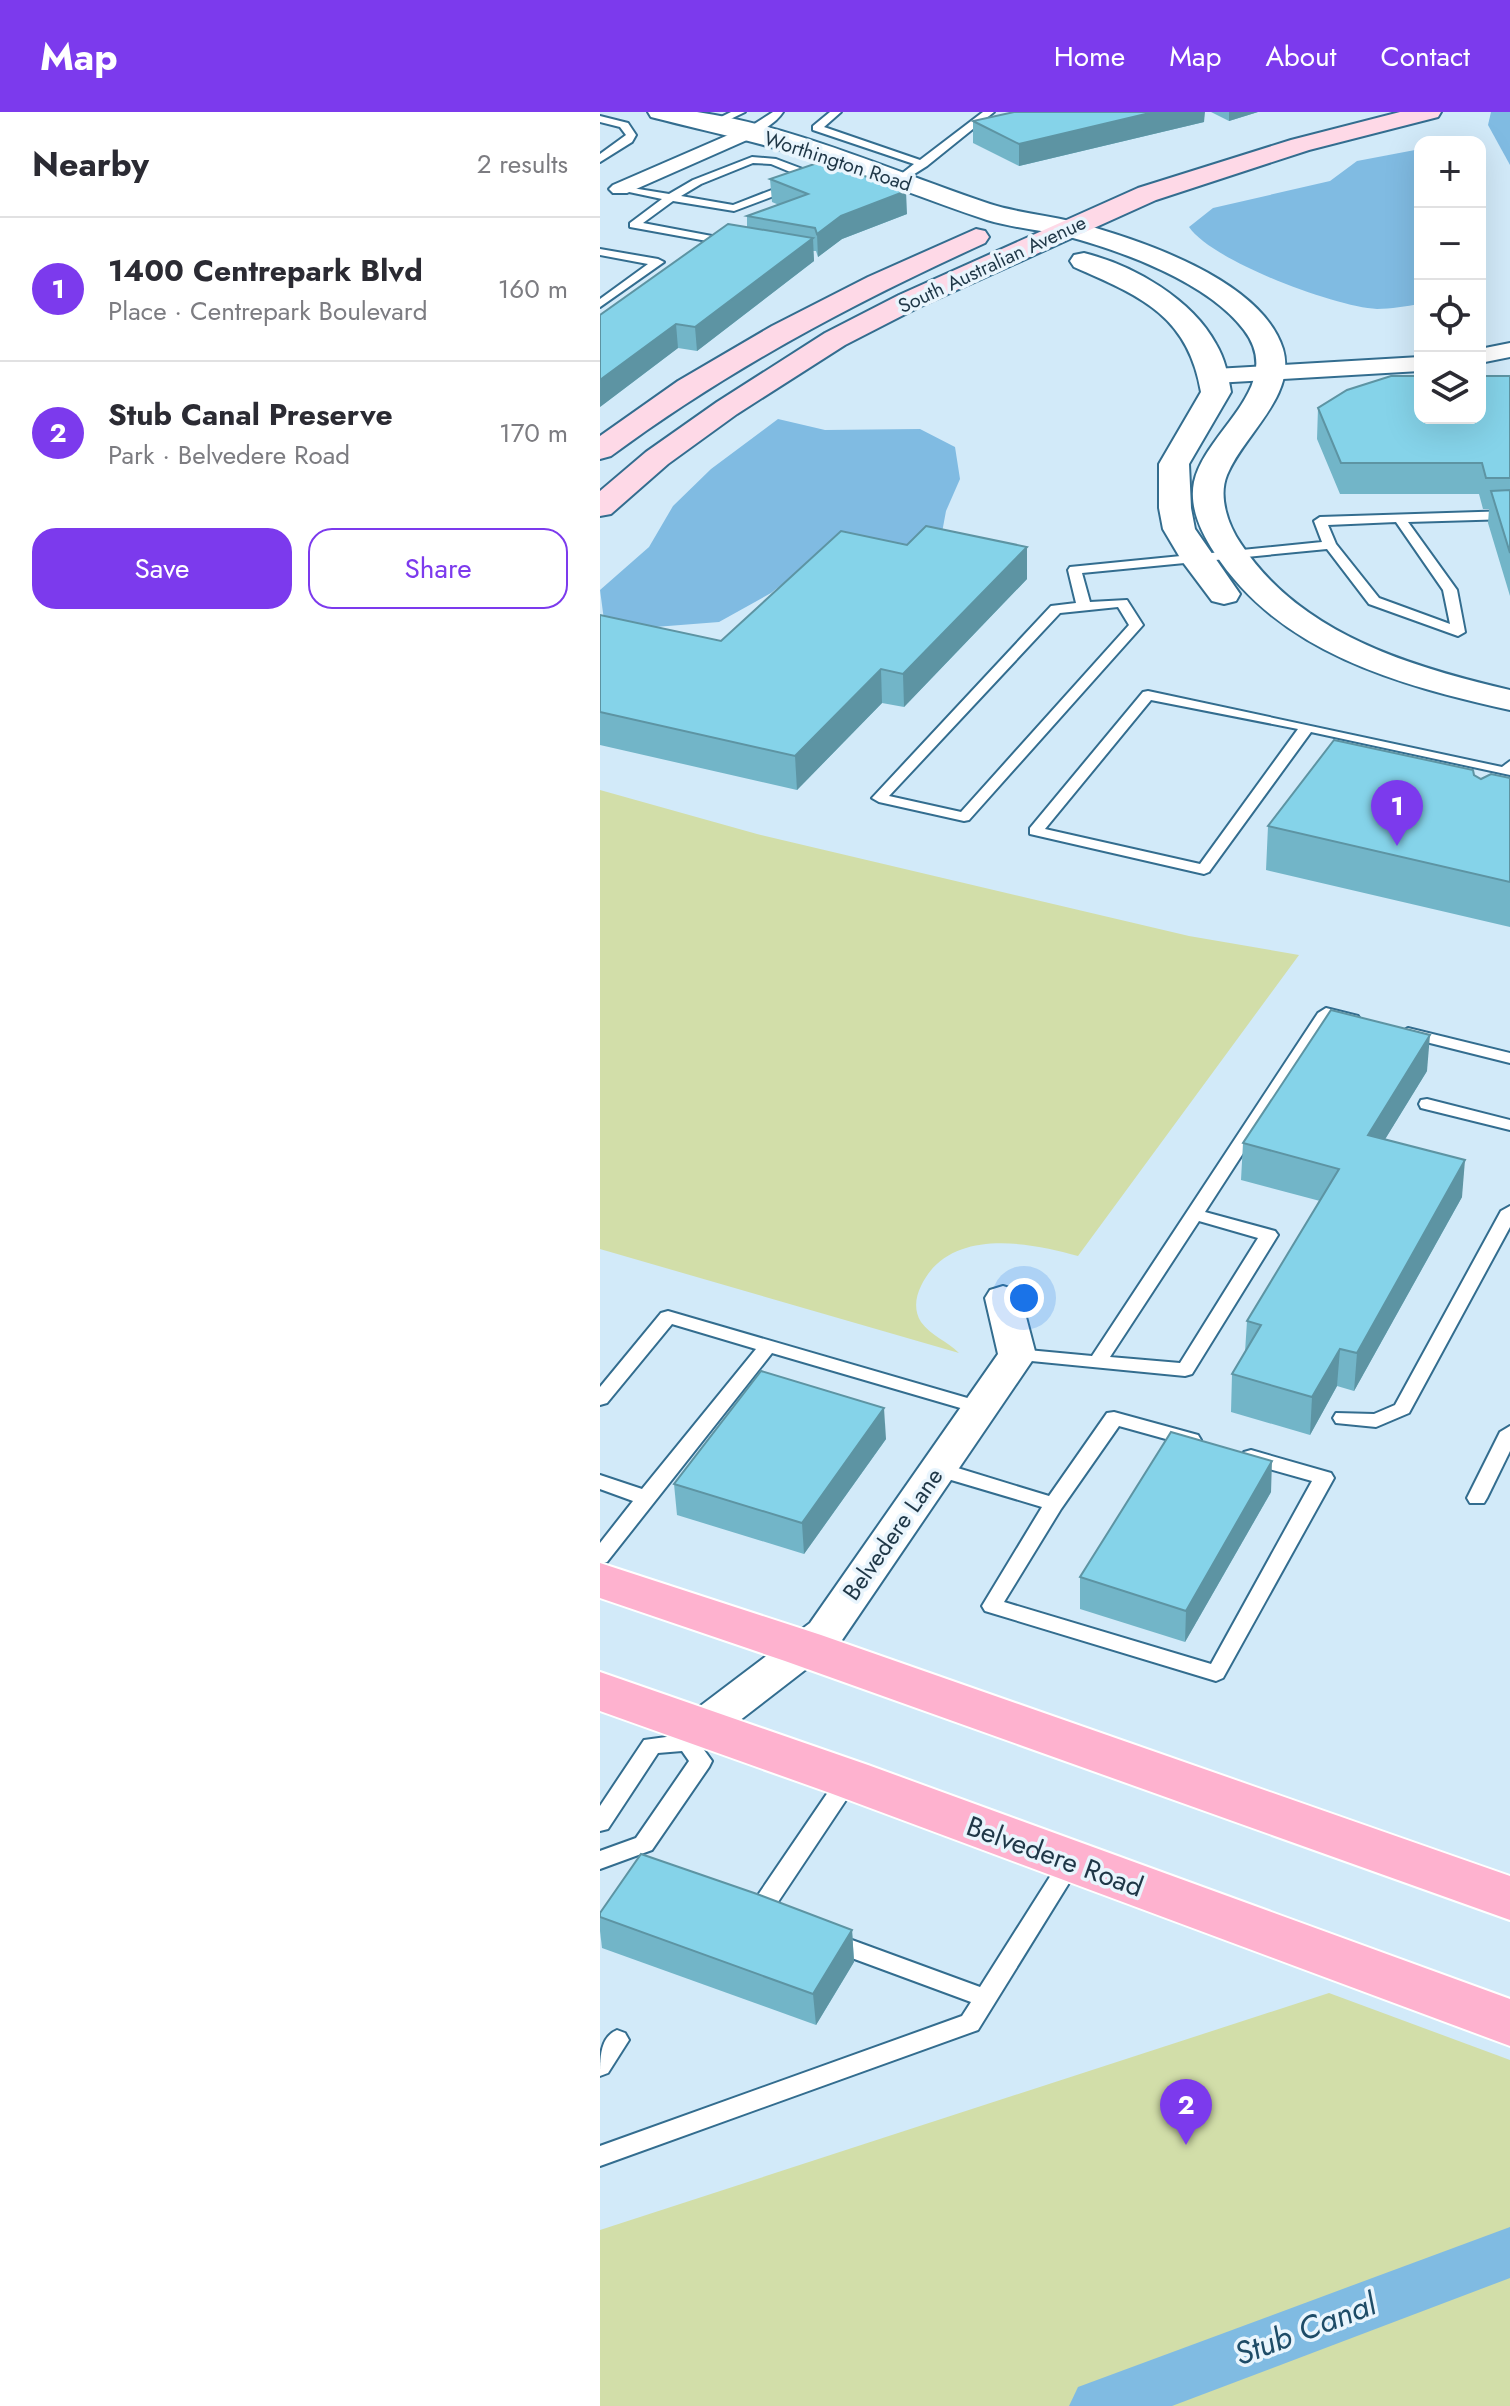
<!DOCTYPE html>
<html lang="en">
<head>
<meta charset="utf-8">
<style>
  :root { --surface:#fff; --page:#f7f7f7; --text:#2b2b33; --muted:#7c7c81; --line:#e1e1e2; --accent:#7c3aed }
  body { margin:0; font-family:Jost,sans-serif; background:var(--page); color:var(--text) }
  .controls { position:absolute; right:24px; top:24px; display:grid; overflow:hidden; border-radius:16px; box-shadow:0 8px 32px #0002 }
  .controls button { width:72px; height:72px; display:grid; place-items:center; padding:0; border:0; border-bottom:2px solid var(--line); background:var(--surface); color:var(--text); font:40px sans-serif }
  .you { position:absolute; left:424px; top:1186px; width:28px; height:28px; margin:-20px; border:6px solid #fff; border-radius:50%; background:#1a73e8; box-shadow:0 0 0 12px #1a73e833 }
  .badge { display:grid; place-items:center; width:52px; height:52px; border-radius:50%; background:var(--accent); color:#fff; font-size:26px; font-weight:700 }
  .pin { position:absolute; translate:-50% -66px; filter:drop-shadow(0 2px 4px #0008) }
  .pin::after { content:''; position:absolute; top:42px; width:28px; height:24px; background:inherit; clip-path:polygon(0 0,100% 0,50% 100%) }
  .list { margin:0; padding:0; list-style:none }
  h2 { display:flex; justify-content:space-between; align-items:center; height:104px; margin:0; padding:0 32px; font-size:34px }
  h2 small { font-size:26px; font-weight:400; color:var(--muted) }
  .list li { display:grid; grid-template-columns:52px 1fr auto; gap:24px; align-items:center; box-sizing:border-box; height:144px; padding:0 32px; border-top:2px solid var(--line) }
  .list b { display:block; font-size:30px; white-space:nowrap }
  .list p { margin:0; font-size:26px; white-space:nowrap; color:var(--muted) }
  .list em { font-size:26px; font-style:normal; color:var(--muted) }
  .actions { display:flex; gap:16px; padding:24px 32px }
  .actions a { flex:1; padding:18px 0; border:2px solid var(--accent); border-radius:24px; text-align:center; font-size:28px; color:var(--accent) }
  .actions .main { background:var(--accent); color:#fff }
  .icon { flex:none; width:44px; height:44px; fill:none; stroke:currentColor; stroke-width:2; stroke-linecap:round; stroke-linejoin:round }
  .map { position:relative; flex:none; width:910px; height:2294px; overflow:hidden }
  header { display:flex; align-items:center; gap:48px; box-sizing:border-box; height:112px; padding:0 40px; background:var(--accent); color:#fff }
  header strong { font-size:38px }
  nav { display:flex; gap:44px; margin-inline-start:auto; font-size:28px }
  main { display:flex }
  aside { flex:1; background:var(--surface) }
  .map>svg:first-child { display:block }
  .green { fill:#d2dea9 }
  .water { fill:#80bbe2 }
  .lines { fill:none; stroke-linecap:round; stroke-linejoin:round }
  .canal { fill:#80bbe2; fill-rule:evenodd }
  .service-casing { stroke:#336d8f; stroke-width:4 }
  .minor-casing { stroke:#336d8f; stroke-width:4 }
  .tertiary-casing { stroke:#336d8f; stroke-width:4 }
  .secondary-casing { stroke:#336d8f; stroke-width:4 }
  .primary-casing { stroke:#fff; stroke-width:4 }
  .service { fill:#fff; fill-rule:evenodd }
  .minor { fill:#fff; fill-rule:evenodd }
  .tertiary { fill:#fff; fill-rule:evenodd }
  .secondary { fill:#fed9e7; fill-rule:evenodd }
  .primary { fill:#feb2cf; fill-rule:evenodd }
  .wall { fill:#72b5c8 }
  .shaded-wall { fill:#5d94a3 }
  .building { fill:#85d3e9; stroke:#5d94a3; stroke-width:2 }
  .labels { text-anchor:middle; stroke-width:7; stroke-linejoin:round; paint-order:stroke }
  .far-street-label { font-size:20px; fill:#1f3747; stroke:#e9f5fd }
  .street-label { font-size:24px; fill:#1f3747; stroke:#e9f5fd }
  .near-street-label { font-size:28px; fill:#1f3747; stroke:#e9f5fd }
  .near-water-label { font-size:32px; font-style:italic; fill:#1e4c67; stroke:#e9f5fd }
</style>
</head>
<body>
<header>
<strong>Map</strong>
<nav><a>Home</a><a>Map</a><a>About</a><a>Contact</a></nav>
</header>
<main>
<aside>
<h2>Nearby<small>2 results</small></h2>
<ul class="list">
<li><span class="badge">1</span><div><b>1400 Centrepark Blvd</b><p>Place · Centrepark Boulevard</p></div><em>160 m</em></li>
<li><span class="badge">2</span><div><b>Stub Canal Preserve</b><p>Park · Belvedere Road</p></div><em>170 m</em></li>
</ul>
<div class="actions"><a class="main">Save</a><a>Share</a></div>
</aside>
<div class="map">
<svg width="910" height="2294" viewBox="0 0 910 2294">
  <rect width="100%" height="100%" fill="#d2eaf9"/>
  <g class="green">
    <path d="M0,678l157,44 432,102 110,19 -221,301c-49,-14 -129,-29 -157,30 -6,12 -7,25 0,36 10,14 26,19 38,31l-359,-104z"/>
    <path d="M729,1881l181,67v346h-910v-176z"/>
  </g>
  <g class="water">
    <path d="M891,0h19v53l-22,-40z"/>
    <path d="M815,38l5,1v153c-14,2 -29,5 -43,5 -42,-2 -165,-48 -188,-82l24,-19 117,-27 27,-20z"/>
    <path d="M178,307l47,11 95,-1 35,18 5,32 -14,32 -5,27 -47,12 -74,4 -49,39 -52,29 -64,5 -51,-7 -4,-30 49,-43 24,-41 38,-37z"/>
  </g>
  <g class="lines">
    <path class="canal" d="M910,2115v51l-338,128h-103l9,-19z"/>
    <defs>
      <g id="service">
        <path d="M131,0h14l-27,13 -9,-2z"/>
        <path d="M173,0h10c-7,11 -25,23 -38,22v-4z"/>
        <path d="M230,0h11l-17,15 96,33 63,-48h11l-67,54 -27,17 -5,-3 1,-2 18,-14 -101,-34v-4z"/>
        <path d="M0,4l28,7 8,12 -4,7 -32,20v-8l26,-19 -6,-8 -20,-5z"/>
        <path d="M152,45l24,2 32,12 2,6 -7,8 -69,26 -61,-10 -30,22 90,17v4l-4,1 -99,-18v-4l32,-24 -47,-10 5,-3 49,8 24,-14zM153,51l18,1 29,12 -5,5 -62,24 -52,-9 20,-12z"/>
        <path d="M0,137l58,10 6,3 -64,45v-8l48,-35 -48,-9z"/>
        <path d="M910,399v8l-102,3 49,68 8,42 -7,4 -89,-32 -42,-55 -245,24 8,29 37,-2 16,25 -174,195 -5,1 -85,-19 -7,-4 179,-192 25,-3 -8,-33 2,-3 252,-25 -8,-21 6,-4zM796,410l47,68 7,34 -71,-26 -43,-54 -8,-19zM518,495l11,18 -168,187 -72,-16 171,-183z"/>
        <path d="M548,579l354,76 8,-6v14l-199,-43 -102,140 -5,2 -174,-40v-6l113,-136zM551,588l147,29 -98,135 -155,-35z"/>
        <path d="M726,896l32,8 2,3 -8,5 -22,-5 -125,193 70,19 3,4 -86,139 -7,2 -175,-17 -2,-4 2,-4 7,-2 75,7 226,-343zM599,1109l59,17 -78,125 -70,-6z"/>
        <path d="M808,916l102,25v10l-108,-27 -2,-3z"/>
        <path d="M827,987l83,21v10l-89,-22 -2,-4 2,-4z"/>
        <path d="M910,1094v21l-101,186 -33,14 -40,-4 -3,-5 3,-5 38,1 21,-9 106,-194z"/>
        <path d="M68,1199l320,93 3,4 -10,6 -209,-61 -165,209 -7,2v-21l33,-42 -33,-12v-14l42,14 114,-140 -84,-25 -65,79 -7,2v-18l61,-74z"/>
        <path d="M514,1300l84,23 3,5 -10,6 -72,-20 -58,83 -57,93 207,62 101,-183 -68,-19 -3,-5 3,-5 7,-2 80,23 3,5 -111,200 -7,3 -231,-70 -3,-5 60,-99 -111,-33 -3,-5 3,-5 7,-2 111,34 58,-83z"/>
        <path d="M910,1314v25l-23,47 -3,5h-14l-3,-5 33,-66z"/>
        <path d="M94,1615l8,2 3,6 -6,8 13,18 -3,6 -57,83 -52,19v-18l36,-13 53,-77 -7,-10 -24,2 -50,76 -8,2v-25l44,-66 37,-5z"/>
        <path d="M249,1659l8,2 3,6 -82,123 5,18 -3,6 -8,3 -8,-3 -9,-25 3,-6 83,-122z"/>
        <path d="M471,1741l8,3 3,6 -104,168 -378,136v-20l362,-130 9,-14 -149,-55 -3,-6 3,-6 8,-3 150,55 83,-131z"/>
        <path d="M17,1918l8,3 4,7 -21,33 -8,3c0,-18 0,-39 17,-46z"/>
      </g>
      <g id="minor">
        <path d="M149,14l10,6 -3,4 -129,57h-14l-4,-4 4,-4z"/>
        <path d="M910,231v14l-30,6v-14z"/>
        <path d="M820,245v14l-205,12 -8,-2 -4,-5 4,-5 8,-2z"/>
        <path d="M403,1174l13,4 5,8 15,57 -196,288 -123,95 -15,5 -15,-5 -6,-11 6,-11 123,-93 188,-269 -13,-56 5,-8z"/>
      </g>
      <g id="tertiary">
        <path d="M48,0c16,0 33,0 49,0 97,14 200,61 293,92 28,9 56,11 84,18 64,17 187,57 209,127 14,47 -40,86 -56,126 -9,22 1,50 14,69 59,90 170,123 269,146v20c-111,-25 -231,-57 -296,-158 -13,-20 -25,-45 -20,-70 11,-51 93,-96 50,-152 -36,-48 -122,-79 -178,-94 -26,-6 -52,-8 -79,-16 -58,-19 -115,-43 -174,-61 -54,-17 -108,-28 -162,-42z"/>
        <path d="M484,141c49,12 108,46 132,91 9,15 12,31 15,48l-42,72 2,44 4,21 45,65 -4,7 -12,3 -12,-3 -30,-40 -19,-32 -4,-21v-44l42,-72c-13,-77 -61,-96 -127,-125l-4,-6 4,-6z"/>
      </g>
      <g id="secondary">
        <path d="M800,0h41l-3,5 -129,33 -153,50 -237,107 -74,38 -108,69 -69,50 -57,50 -11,2v-25l46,-39 71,-50 108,-69 74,-38 239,-107 153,-48z"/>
        <path d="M376,117l9,2 4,6 -4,6c-132,60 -258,127 -374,213l-11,3v-23l78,-55 94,-55 96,-49z"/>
      </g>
      <g id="primary">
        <path d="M0,1451l221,72 689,241v44l-725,-259 -185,-63z"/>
        <path d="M0,1560l268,93 642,234v47l-680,-253 -230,-82z"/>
      </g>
    </defs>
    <use href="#service" class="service-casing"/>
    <use href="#minor" class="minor-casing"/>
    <use href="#tertiary" class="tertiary-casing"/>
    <use href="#secondary" class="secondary-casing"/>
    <use href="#primary" class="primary-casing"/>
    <use href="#service" class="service"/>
    <use href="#minor" class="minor"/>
    <use href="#tertiary" class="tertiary"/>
    <use href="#secondary" class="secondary"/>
    <use href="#primary" class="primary"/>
  </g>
  <g class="wall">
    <path d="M611,0h47l-29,9z"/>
    <path d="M373,9l231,1 -185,44 -46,-23z"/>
    <path d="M170,67l137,35 -65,25 -24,18 -2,-6h-3l1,10 -117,90 -19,-3 -78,59 147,-180v-11l32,-11 -7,-3z"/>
    <path d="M910,264v220l-22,-73 1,-14h-6l-4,-15h-139l-23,-55 1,-31z"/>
    <path d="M427,467l-123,128 -22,-4 -85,87 -197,-45v-130l121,26z"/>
    <path d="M874,663l7,4 29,-1v149l-244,-57 2,-44z"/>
    <path d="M827,959l-42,68 77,58 -108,194 -17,-5 -27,49 -79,-23 1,-38 13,-22 2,-31 73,-120 -79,-21 2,-37z"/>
    <path d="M286,1327l-82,115 -127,-39 -3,-31z"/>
    <path d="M671,1380l-86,150 -105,-33v-32z"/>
    <path d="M0,1801l252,17 2,32 -38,63 -214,-77 -2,-17z"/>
  </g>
  <g class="shaded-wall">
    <path d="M554,0h51l-1,10 -185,44v-22z"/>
    <path d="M629,0h29l-29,9z"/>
    <path d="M306,79l1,23 -65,25 -24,18 -1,-23 24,-18z"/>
    <path d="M213,126l1,23 -117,90 -2,-24z"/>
    <path d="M76,212l2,24 -78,59v-27z"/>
    <path d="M427,435v32l-123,128 -1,-33z"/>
    <path d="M281,557l1,34 -85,87 -2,-34z"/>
    <path d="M830,923l-3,36 -62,101 3,-37z"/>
    <path d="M865,1048l-3,37 -108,194 3,-38z"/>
    <path d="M740,1237l-3,37 -27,49 2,-38z"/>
    <path d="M284,1296l2,31 -82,115 -2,-31z"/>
    <path d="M672,1349l-1,31 -86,150 1,-31z"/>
    <path d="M252,1818l2,32 -38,63 -3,-31z"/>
  </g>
  <g class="building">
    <path d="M414,0h140l-135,32 -46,-23z"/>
    <path d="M223,49l83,30 -65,25 -24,18 -2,-6 -68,-12 61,-22 -38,-15z"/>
    <path d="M128,112l85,14 -118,89 -19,-3 -76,56v-65z"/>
    <path d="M791,264h29v42h60v-42h30v102h-24l-4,-15h-141l-23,-55 29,-18z"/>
    <path d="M910,378v63l-19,-62z"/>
    <path d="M326,414l101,21 -124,127 -22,-5 -86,87 -195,-44v-97l121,26 120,-110 66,14z"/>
    <path d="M734,628l139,30 1,5 7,4 10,-5 19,4v104l-242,-56z"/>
    <path d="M731,898l99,25 -62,100 97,25 -108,193 -17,-4 -28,48 -80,-23 29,-49 -14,-4 92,-152 -96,-26z"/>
    <path d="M161,1259l123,37 -82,115 -128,-39z"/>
    <path d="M571,1320l101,29 -86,150 -106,-34z"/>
    <path d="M41,1742l116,40 95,36 -39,64 -213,-77v-4z"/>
  </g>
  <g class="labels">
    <g class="far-street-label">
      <text transform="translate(238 49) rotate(18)" y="7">Worthington Road</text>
      <text transform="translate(392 152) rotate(-25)" y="7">South Australian Avenue</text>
    </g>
    <g class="street-label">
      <text transform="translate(293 1422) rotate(-55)" y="8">Belvedere Lane</text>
    </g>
    <g class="near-street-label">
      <text transform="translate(455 1744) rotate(20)" y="10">Belvedere Road</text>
    </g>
    <g class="near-water-label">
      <text transform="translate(705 2217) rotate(-21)" y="11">Stub Canal</text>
    </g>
  </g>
</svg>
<div class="controls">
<button>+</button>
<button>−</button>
<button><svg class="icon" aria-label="locate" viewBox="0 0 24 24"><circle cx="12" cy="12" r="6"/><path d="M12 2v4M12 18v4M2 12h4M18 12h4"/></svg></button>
<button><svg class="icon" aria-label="layers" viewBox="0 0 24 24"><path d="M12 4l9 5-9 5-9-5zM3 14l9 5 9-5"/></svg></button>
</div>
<div class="you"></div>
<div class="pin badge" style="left:797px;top:734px">1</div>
<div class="pin badge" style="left:586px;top:2033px">2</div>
</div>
</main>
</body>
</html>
